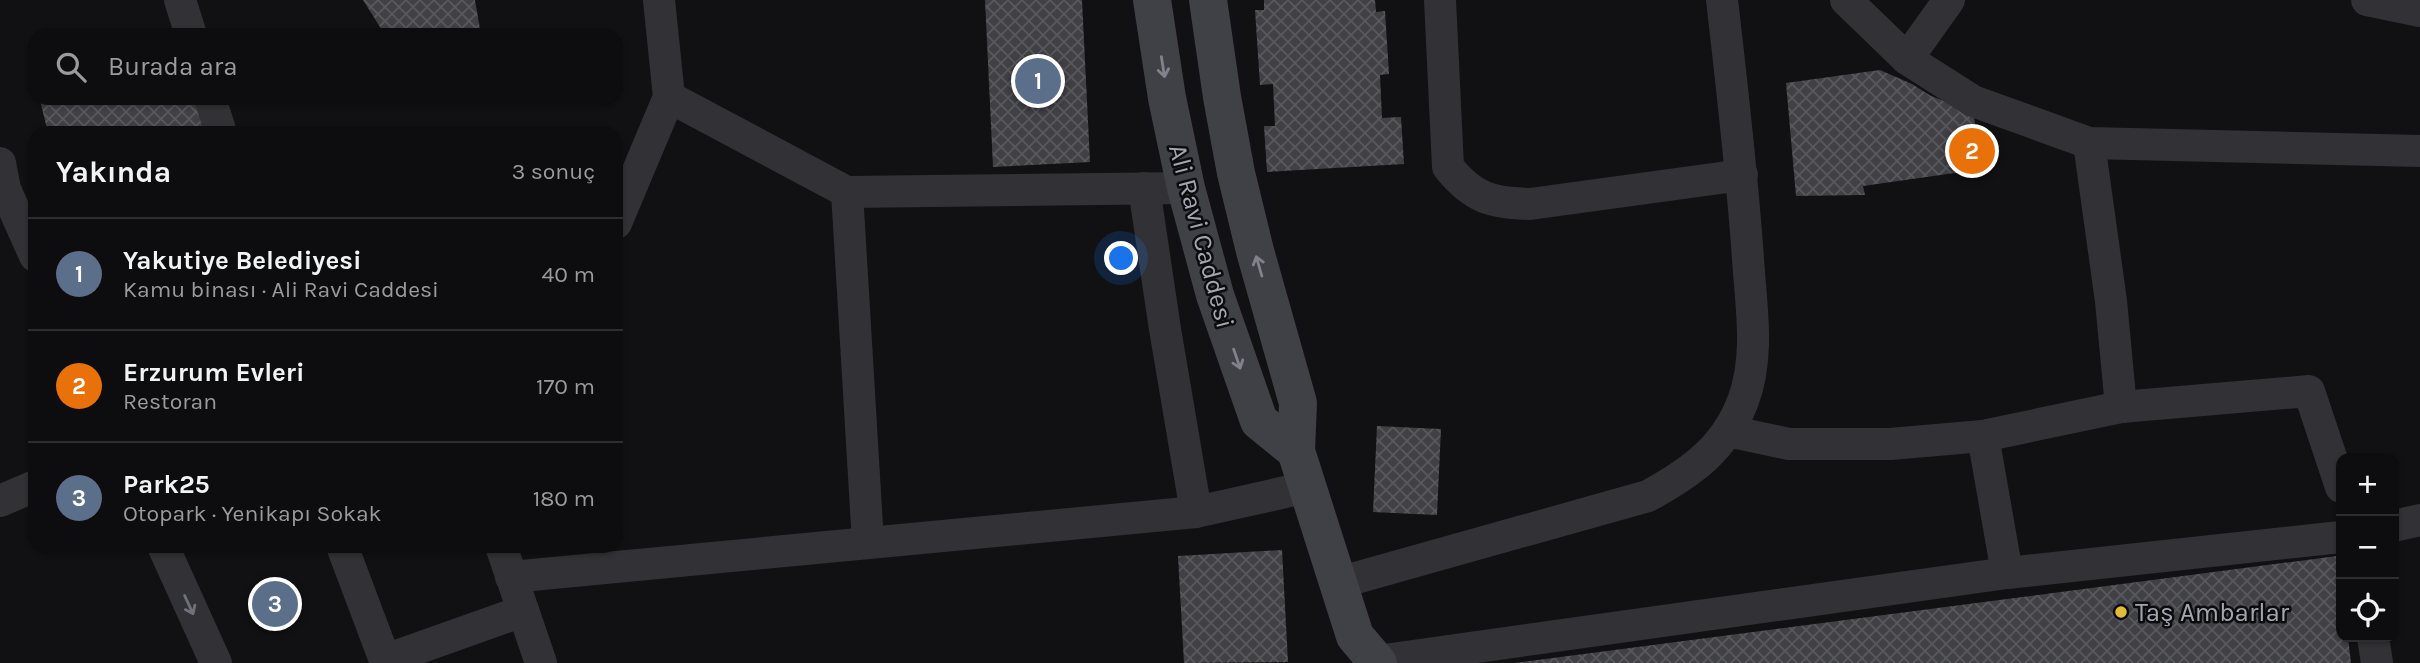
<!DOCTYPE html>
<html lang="tr">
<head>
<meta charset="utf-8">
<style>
  :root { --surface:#0d0c0e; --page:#1b1a1c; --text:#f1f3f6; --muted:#9a9b9e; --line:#2d2c2e; --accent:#0f766e }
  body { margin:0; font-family:Karla,sans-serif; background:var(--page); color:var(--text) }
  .controls { position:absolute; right:21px; bottom:21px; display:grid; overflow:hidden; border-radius:14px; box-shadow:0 2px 5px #0004 }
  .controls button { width:63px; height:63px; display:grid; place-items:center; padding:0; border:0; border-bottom:2px solid var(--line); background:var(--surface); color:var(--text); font:35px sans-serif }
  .you { position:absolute; left:1122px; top:259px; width:24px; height:24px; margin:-18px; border:5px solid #fff; border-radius:50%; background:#1a73e8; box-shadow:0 0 0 10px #1a73e833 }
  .badge { display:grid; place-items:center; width:46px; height:46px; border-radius:50%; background:var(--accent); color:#fff; font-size:23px; font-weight:700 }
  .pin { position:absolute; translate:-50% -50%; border:4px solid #fff; box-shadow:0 2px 7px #0006 }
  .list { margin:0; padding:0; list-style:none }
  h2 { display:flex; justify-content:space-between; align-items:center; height:91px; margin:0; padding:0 28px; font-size:30px }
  h2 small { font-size:23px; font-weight:400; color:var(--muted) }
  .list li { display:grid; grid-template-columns:46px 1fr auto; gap:21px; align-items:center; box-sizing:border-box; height:112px; padding:0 28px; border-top:2px solid var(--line) }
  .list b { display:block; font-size:26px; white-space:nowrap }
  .list p { margin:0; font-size:23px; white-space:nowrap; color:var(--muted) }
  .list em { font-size:23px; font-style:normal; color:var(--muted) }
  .icon { flex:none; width:38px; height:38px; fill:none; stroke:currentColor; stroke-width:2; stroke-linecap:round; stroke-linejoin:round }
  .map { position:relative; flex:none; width:2420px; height:663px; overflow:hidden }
  .search { position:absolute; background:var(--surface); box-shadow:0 2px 5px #0004; left:28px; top:28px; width:595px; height:77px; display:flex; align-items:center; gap:18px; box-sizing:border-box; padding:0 24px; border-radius:21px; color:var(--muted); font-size:26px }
  .panel { position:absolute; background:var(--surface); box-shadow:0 2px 5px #0004; left:28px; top:126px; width:595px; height:427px; border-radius:21px }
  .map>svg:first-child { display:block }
  .building { fill:url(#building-cross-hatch) }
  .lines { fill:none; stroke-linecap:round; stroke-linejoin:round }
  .street { stroke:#323236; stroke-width:32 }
  .secondary { stroke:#404146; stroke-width:38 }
  .oneway { stroke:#80838c }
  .oneway2 { stroke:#70727a }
  .poi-dot { fill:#e3bc37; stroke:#0c0b0d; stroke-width:2.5 }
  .labels { text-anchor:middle; stroke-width:5; stroke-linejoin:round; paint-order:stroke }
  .street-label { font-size:26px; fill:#a3a6b1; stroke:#0c0b0d }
  .poi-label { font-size:26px; fill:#a3a6b1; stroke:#0c0b0d; text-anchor:start }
</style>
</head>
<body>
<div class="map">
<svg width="2420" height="663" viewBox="0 0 2420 663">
  <defs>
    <pattern id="building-cross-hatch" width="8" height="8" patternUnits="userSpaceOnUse" patternTransform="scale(1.75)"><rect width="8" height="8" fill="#404045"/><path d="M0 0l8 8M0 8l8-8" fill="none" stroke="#58595d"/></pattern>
  </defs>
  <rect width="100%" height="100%" fill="#111012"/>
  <g class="building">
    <path d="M363,0h112l6,35h-96z"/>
    <path d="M985,0h97l8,162 -97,5z"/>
    <path d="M1264,0h111l1,12 9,-1 4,63 -9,1 2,43 19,-1 3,47 -137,8 -3,-46h11l-2,-42 -13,1 -5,-75h9z"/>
    <path d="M1880,70l32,14 19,12 42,16 10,57 -120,17 2,9 -69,1 -10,-113z"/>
    <path d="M49,98h155l9,35h-165l-8,-33z"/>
    <path d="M1377,426l64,3 -4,86 -64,-3z"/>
    <path d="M1282,550l6,112 -104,1 -6,-107z"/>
    <path d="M2337,556l4,31v50h7l3,26h-837z"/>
  </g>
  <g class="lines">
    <g class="street">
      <path d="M180,0l11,35"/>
      <path d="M1440,0l8,167c25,31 43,36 82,37l212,-29"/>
      <path d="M1846,0l61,59 66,42 116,42 331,8"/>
      <path d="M2367,0l53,11"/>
      <path d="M1907,59l42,-59"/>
      <path d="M669,97l178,95 21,351"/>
      <path d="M210,98l11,35"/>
      <path d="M2089,143l22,158 10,106"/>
      <path d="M0,163l5,26 30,67"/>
      <path d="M1144,188l21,141 31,183"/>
      <path d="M847,192l339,-4"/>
      <path d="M616,223l53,-126 -10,-97"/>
      <path d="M1728,431l61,13h101l93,-8 138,-29 188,-16 32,96"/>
      <path d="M1983,436l24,137"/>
      <path d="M0,501l35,-15"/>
      <path d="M2394,526l26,-6"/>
      <path d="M163,546l53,117"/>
      <path d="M342,546l44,117"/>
      <path d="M501,546l40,117"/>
      <path d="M511,577l685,-65 112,-25"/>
      <path d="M1338,583l310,-87c42,-23 77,-47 95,-95 17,-45 8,-95 5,-142 -6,-87 -16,-173 -26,-259"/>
      <path d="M2373,637l4,26"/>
      <path d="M385,660l138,-49"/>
      <path d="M1377,661l630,-88 334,-36"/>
    </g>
    <g class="secondary">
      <path d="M1152,0l15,98 19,90 29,107 44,126 37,30"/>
      <path d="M1208,0l14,97 14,76 19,78 43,152 -2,48 59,185 23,27"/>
    </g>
  </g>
  <defs><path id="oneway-shaft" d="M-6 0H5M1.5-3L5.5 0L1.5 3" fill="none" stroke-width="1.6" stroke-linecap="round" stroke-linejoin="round" transform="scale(1.75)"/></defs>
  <g class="oneway">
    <use href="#oneway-shaft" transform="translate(1163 67) rotate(81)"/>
    <use href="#oneway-shaft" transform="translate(1259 266) rotate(-106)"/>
    <use href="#oneway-shaft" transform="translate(1237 359) rotate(71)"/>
  </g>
  <use class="oneway2" href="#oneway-shaft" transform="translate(189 605) rotate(65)"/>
  <circle class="poi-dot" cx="2121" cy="612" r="7"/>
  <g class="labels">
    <g class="street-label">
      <text transform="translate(1202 236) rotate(75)" y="9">Ali Ravi Caddesi</text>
    </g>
    <g class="poi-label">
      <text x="2135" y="621">Taş Ambarlar</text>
    </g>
  </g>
</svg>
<div class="controls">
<button>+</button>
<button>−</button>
<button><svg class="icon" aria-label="locate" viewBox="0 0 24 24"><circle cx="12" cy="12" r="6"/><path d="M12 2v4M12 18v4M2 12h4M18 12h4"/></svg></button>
</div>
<div class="you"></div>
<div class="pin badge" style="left:1038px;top:81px;background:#5c6f8a">1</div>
<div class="pin badge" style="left:1972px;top:151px;background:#e8710a">2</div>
<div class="pin badge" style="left:275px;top:604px;background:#5c6f8a">3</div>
<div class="search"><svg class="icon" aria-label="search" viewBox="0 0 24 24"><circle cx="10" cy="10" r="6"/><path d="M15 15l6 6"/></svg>Burada ara</div>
<section class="panel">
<h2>Yakında<small>3 sonuç</small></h2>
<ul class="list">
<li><span class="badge" style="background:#5c6f8a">1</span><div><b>Yakutiye Belediyesi</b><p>Kamu binası · Ali Ravi Caddesi</p></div><em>40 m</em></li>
<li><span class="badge" style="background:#e8710a">2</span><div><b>Erzurum Evleri</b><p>Restoran</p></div><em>170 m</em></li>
<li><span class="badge" style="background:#5c6f8a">3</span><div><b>Park25</b><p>Otopark · Yenikapı Sokak</p></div><em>180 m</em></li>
</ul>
</section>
</div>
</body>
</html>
